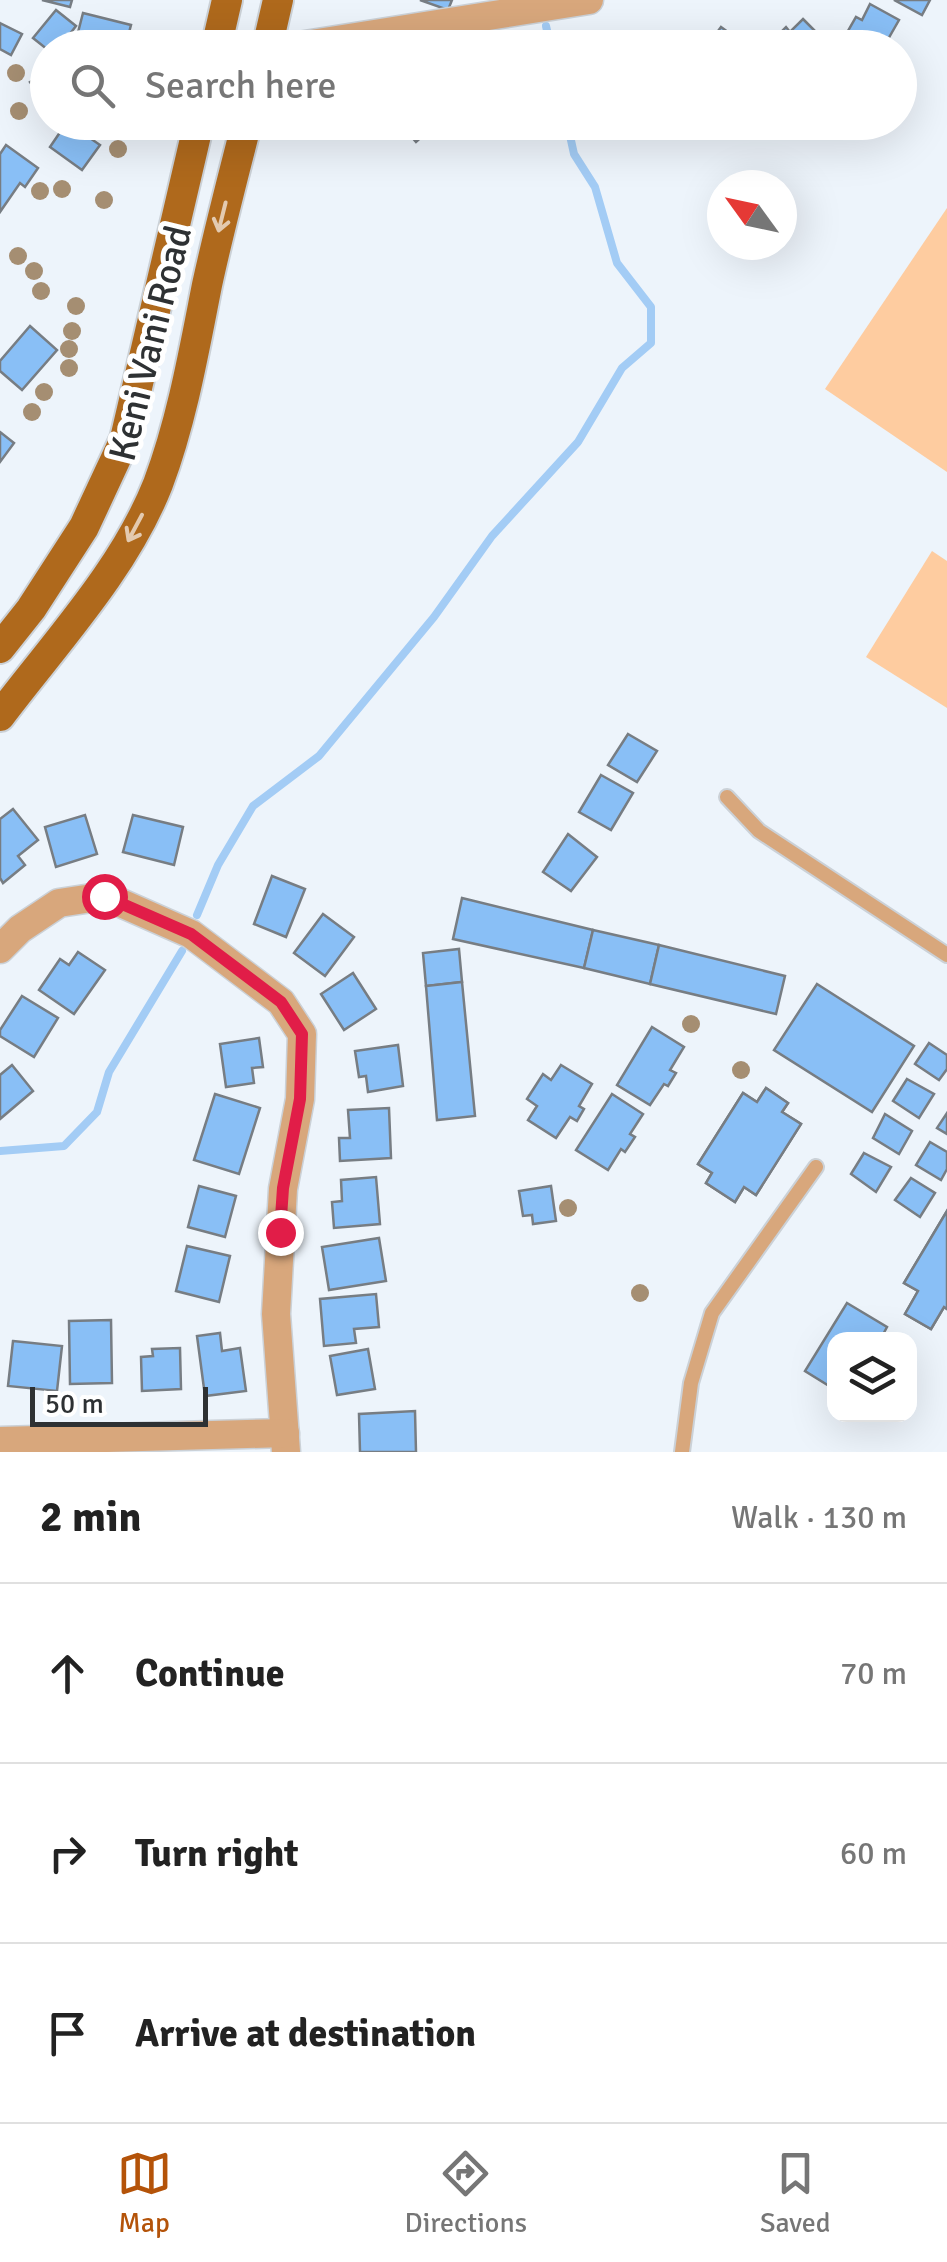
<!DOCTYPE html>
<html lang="en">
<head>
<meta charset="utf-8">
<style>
  :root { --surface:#fff; --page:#f2f2f2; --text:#222; --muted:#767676; --line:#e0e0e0; --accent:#b45309 }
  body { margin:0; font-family:Signika,sans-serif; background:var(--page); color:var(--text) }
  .controls { position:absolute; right:30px; bottom:30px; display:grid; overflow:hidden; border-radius:20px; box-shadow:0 10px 40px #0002 }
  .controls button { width:90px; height:90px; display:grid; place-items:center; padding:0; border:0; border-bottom:2px solid var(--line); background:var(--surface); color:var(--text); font:50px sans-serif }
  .compass { position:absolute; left:707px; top:170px; width:90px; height:90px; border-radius:50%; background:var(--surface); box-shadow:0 10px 40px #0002; rotate:303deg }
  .scale { position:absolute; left:30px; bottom:25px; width:178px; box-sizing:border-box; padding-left:10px; border:5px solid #2e3133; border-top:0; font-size:28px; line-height:35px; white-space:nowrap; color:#2e3133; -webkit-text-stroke:8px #fff; paint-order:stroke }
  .stop { position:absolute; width:30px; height:30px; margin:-22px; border:8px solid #e11d48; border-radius:50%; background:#fff }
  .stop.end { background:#e11d48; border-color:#fff; box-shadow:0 2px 10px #0008 }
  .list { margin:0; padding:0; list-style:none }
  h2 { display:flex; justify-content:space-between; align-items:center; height:130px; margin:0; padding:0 40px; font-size:42px }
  h2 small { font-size:32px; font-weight:400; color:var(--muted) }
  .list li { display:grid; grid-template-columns:65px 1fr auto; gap:30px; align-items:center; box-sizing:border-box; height:180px; padding:0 40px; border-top:2px solid var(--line) }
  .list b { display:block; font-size:38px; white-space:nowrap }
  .list em { font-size:32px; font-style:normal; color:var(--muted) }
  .icon { flex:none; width:55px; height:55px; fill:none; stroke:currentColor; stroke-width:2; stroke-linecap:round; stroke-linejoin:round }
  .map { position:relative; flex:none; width:947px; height:1452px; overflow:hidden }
  .search { position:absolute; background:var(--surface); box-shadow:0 10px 40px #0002; left:30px; right:30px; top:30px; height:110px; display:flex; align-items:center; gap:25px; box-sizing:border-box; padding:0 35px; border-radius:55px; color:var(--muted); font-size:38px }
  .sheet { height:670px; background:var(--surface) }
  nav { display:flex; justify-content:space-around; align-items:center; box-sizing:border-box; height:140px; border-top:2px solid var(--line); background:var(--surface); font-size:28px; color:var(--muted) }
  nav a { display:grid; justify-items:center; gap:5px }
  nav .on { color:var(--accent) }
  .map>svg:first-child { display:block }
  .green { fill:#fecca0 }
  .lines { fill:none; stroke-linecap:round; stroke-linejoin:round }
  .stream { stroke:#a3ccf5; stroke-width:8 }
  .building { fill:#89bff6; stroke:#777d83; stroke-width:2.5; fill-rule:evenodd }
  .lane-casing { stroke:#cbd1d7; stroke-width:18 }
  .street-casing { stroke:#cbd1d7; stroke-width:31 }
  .primary-casing { stroke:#cbd1d7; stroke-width:34 }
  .lane { stroke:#d8a77c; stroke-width:14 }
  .street { stroke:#d8a77c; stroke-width:28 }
  .primary { stroke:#af691c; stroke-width:30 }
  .tree { fill:#a58e72 }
  .oneway { stroke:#e3cab0 }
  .route { stroke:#e11d48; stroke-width:12 }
  .labels { text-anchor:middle; stroke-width:10; stroke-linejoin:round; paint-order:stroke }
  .street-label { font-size:38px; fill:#2e3133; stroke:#fff }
</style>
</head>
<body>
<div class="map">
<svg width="947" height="1452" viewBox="0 0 947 1452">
  <rect width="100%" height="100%" fill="#edf4fb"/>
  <g class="green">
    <path d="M947,208v264l-122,-83z"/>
    <path d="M932,551l15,10v147l-81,-51z"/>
  </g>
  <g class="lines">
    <g class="stream">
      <path d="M546,26l5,22"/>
      <path d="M197,915l21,-50 35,-59 66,-50 115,-139 58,-81 86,-94 44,-74 29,-25v-36l-34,-44 -22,-76 -21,-33 -7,-32"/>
      <path d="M0,1151l64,-5 33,-34 12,-40 73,-121"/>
    </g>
  </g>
  <g class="building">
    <path d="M42,0h30l-2,7z"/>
    <path d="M420,0h32l-4,10z"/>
    <path d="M894,0h36l-8,15z"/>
    <path d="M870,4l29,16 -16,28 -43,-3 16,-28 6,3z"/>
    <path d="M56,10l20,16 -17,22 -11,2 -15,-12z"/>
    <path d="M83,13l48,12 -6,23h-51z"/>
    <path d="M803,19l22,22 -6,7h-54l21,-21 4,5z"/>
    <path d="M0,23l22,11 -11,21 -11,-6z"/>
    <path d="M721,27l26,19 -1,2h-47l6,-10 5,4z"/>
    <path d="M643,34l26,14h-34z"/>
    <path d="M48,70v37l-18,-25z"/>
    <path d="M67,122l33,23 -18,25 -32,-23z"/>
    <path d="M399,122h39l-22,20z"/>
    <path d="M6,145l32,23 -13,19 -5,-4 -20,29v-58z"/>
    <path d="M30,326l27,24 -35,40 -22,-19v-10z"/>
    <path d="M0,432l14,11 -14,19z"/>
    <path d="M628,734l29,17 -20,31 -29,-17z"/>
    <path d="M601,775l32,18 -22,37 -32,-18z"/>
    <path d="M13,809l25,31 -20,16 7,9 -22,18 -3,-5v-59z"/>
    <path d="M85,815l12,39 -41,13 -11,-40z"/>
    <path d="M133,815l50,12 -9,38 -51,-13z"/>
    <path d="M568,834l29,23 -26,34 -28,-19z"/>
    <path d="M272,876l33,13 -19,48 -32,-13z"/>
    <path d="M462,898l131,32 -9,38 -131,-29z"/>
    <path d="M323,914l31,23 -29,39 -31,-23z"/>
    <path d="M593,930l66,15 -9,39 -66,-16z"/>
    <path d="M659,945l126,31 -9,38 -126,-30z"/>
    <path d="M459,949l3,33 -36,4 -3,-33z"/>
    <path d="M78,952l27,18 -31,44 -35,-24 21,-31 9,6z"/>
    <path d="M353,973l23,36 -32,21 -23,-36z"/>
    <path d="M462,982l13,134 -38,4 -11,-134z"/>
    <path d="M817,984l97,62 -42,66 -98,-62z"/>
    <path d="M22,996l36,22 -24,39 -34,-21v-6z"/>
    <path d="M652,1027l32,20 -14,23 6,3 -8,13 -4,-2 -14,21 -33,-20z"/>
    <path d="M259,1038l4,29 -11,1 2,15 -28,4 -6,-43z"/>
    <path d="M929,1043l18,12v14l-8,11 -24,-16z"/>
    <path d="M398,1045l5,41 -35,6 -2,-16 -7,1 -4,-26z"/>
    <path d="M12,1065l21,26 -33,28v-44z"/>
    <path d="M561,1065l31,19 -13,22 5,3 -7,12 -7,-4 -14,21 -28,-18 9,-14 -10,-7 16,-25 8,6z"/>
    <path d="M907,1079l27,15 -15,24 -26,-17z"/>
    <path d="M766,1088l22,15 -6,9 19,12 -45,71 -12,-8 -9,15 -29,-19 6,-10 -14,-9 45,-71 14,9zM756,1109l21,13 -34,52 -20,-13z"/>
    <path d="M766,1088l22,15 -6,9 19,12 -45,71 -12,-8 -9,15 -29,-19 6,-10 -14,-9 45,-71 14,9z"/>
    <path d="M215,1094l45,14 -21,66 -45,-14z"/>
    <path d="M612,1094l31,20 -13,20 5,3 -10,15 -4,-3 -13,21 -32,-20z"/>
    <path d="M389,1108l2,50 -51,3 -1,-23h11l-2,-28z"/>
    <path d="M947,1113v21l-10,-6z"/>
    <path d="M885,1114l27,17 -13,23 -26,-16z"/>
    <path d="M930,1142l17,10v17l-6,11 -25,-15z"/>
    <path d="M864,1153l27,14 -15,25 -25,-18z"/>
    <path d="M376,1177l4,47 -46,4 -2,-26 10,-1 -1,-21z"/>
    <path d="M911,1178l24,15 -15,24 -25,-17z"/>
    <path d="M199,1186l37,10 -11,41 -37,-10z"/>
    <path d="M551,1186l5,35 -23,3 -1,-9 -9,1 -4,-25z"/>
    <path d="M947,1211v37l-21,34 21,13v14l-3,-2 -13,22 -26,-15 13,-23 -14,-8z"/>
    <path d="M947,1211v98l-3,-2 -13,22 -26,-15 13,-23 -14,-8z"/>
    <path d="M379,1238l7,43 -57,9 -7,-43z"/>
    <path d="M187,1246l43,10 -11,46 -43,-11z"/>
    <path d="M376,1294l3,33 -25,2 2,14 -32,3 -4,-47z"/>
    <path d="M847,1303l40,24 -7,13h-46v49l-29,-18z"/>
    <path d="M111,1320l1,63 -42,1 -1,-63z"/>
    <path d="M220,1333l2,18 18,-3 6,43 -41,5 -8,-60z"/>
    <path d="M13,1341l49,5 -5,45 -49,-5z"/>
    <path d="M180,1348l1,41 -39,2 -1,-34 12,-1 -1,-7z"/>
    <path d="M368,1349l7,40 -38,6 -7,-39z"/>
    <path d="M415,1411l1,41h-56l-1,-38z"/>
  </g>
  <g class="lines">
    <defs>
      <g id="lane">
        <path d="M727,797l32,34 188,124"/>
        <path d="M682,1452l9,-69 21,-70 104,-146"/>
      </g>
      <g id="street">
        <path d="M218,43l30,5"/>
        <path d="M286,48l303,-48"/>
        <path d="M0,949l20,-20 39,-26 46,-7 86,38 90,68 21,32 -2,65 -17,90 -7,125 10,138"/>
        <path d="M0,1441l285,-8"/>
      </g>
      <g id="primary">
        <path d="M216,48l11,-48"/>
        <path d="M267,48l11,-48"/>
        <path d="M0,648l31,-39 53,-82 41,-88 74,-317"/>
        <path d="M0,716c55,-73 124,-146 158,-232 24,-64 36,-133 49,-199 12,-55 26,-109 40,-163"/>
      </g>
    </defs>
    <use href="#lane" class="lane-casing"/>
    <use href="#street" class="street-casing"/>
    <use href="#primary" class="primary-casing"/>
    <use href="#lane" class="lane"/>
    <use href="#street" class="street"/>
    <use href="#primary" class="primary"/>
  </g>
  <g class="tree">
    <circle cx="16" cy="73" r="9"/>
    <circle cx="19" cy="111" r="9"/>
    <circle cx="118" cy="149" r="9"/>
    <circle cx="62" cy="189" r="9"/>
    <circle cx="40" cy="191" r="9"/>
    <circle cx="104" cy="200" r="9"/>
    <circle cx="18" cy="256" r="9"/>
    <circle cx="34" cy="271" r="9"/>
    <circle cx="41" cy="291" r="9"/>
    <circle cx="76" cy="306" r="9"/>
    <circle cx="72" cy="331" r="9"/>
    <circle cx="69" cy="349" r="9"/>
    <circle cx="69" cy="368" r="9"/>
    <circle cx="44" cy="392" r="9"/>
    <circle cx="32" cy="412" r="9"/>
    <circle cx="691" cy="1024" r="9"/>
    <circle cx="741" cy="1070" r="9"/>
    <circle cx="568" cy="1208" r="9"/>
    <circle cx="640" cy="1293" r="9"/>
  </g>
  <defs><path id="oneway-shaft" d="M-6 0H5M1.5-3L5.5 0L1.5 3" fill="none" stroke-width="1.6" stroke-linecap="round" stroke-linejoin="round" transform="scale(2.5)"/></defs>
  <g class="oneway">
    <use href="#oneway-shaft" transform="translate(222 217) rotate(104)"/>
    <use href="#oneway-shaft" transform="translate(135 528) rotate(118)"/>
  </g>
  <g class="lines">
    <path class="route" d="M104,896l87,38 90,68 21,32 -2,65 -17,89 -3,44"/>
  </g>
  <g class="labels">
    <g class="street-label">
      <text transform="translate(150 343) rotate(-76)" y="13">Keni Vani Road</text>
    </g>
  </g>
</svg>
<div class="controls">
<button><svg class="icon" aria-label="layers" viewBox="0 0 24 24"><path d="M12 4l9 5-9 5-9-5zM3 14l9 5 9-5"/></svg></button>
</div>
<svg class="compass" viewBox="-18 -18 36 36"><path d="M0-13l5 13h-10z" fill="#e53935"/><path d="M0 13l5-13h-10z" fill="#767676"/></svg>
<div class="scale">50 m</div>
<div class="stop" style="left:104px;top:896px"></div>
<div class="stop end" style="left:280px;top:1232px"></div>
<div class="search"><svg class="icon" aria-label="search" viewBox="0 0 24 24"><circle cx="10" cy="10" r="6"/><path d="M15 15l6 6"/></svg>Search here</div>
</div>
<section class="sheet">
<h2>2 min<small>Walk · 130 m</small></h2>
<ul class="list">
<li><svg class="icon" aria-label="ahead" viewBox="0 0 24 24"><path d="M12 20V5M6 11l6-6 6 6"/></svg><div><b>Continue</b></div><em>70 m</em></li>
<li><svg class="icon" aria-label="right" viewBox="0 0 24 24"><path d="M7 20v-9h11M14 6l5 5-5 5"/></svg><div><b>Turn right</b></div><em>60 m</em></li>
<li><svg class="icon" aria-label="arrive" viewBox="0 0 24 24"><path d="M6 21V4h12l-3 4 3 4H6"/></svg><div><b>Arrive at destination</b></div></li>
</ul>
</section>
<nav>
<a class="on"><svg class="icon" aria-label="map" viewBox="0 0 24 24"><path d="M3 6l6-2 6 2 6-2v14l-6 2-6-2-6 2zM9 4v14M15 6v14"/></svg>Map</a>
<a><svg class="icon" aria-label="directions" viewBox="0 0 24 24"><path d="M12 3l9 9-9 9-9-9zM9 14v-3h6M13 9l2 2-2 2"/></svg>Directions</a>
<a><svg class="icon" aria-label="saved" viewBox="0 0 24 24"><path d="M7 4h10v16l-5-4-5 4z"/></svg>Saved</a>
</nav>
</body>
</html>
